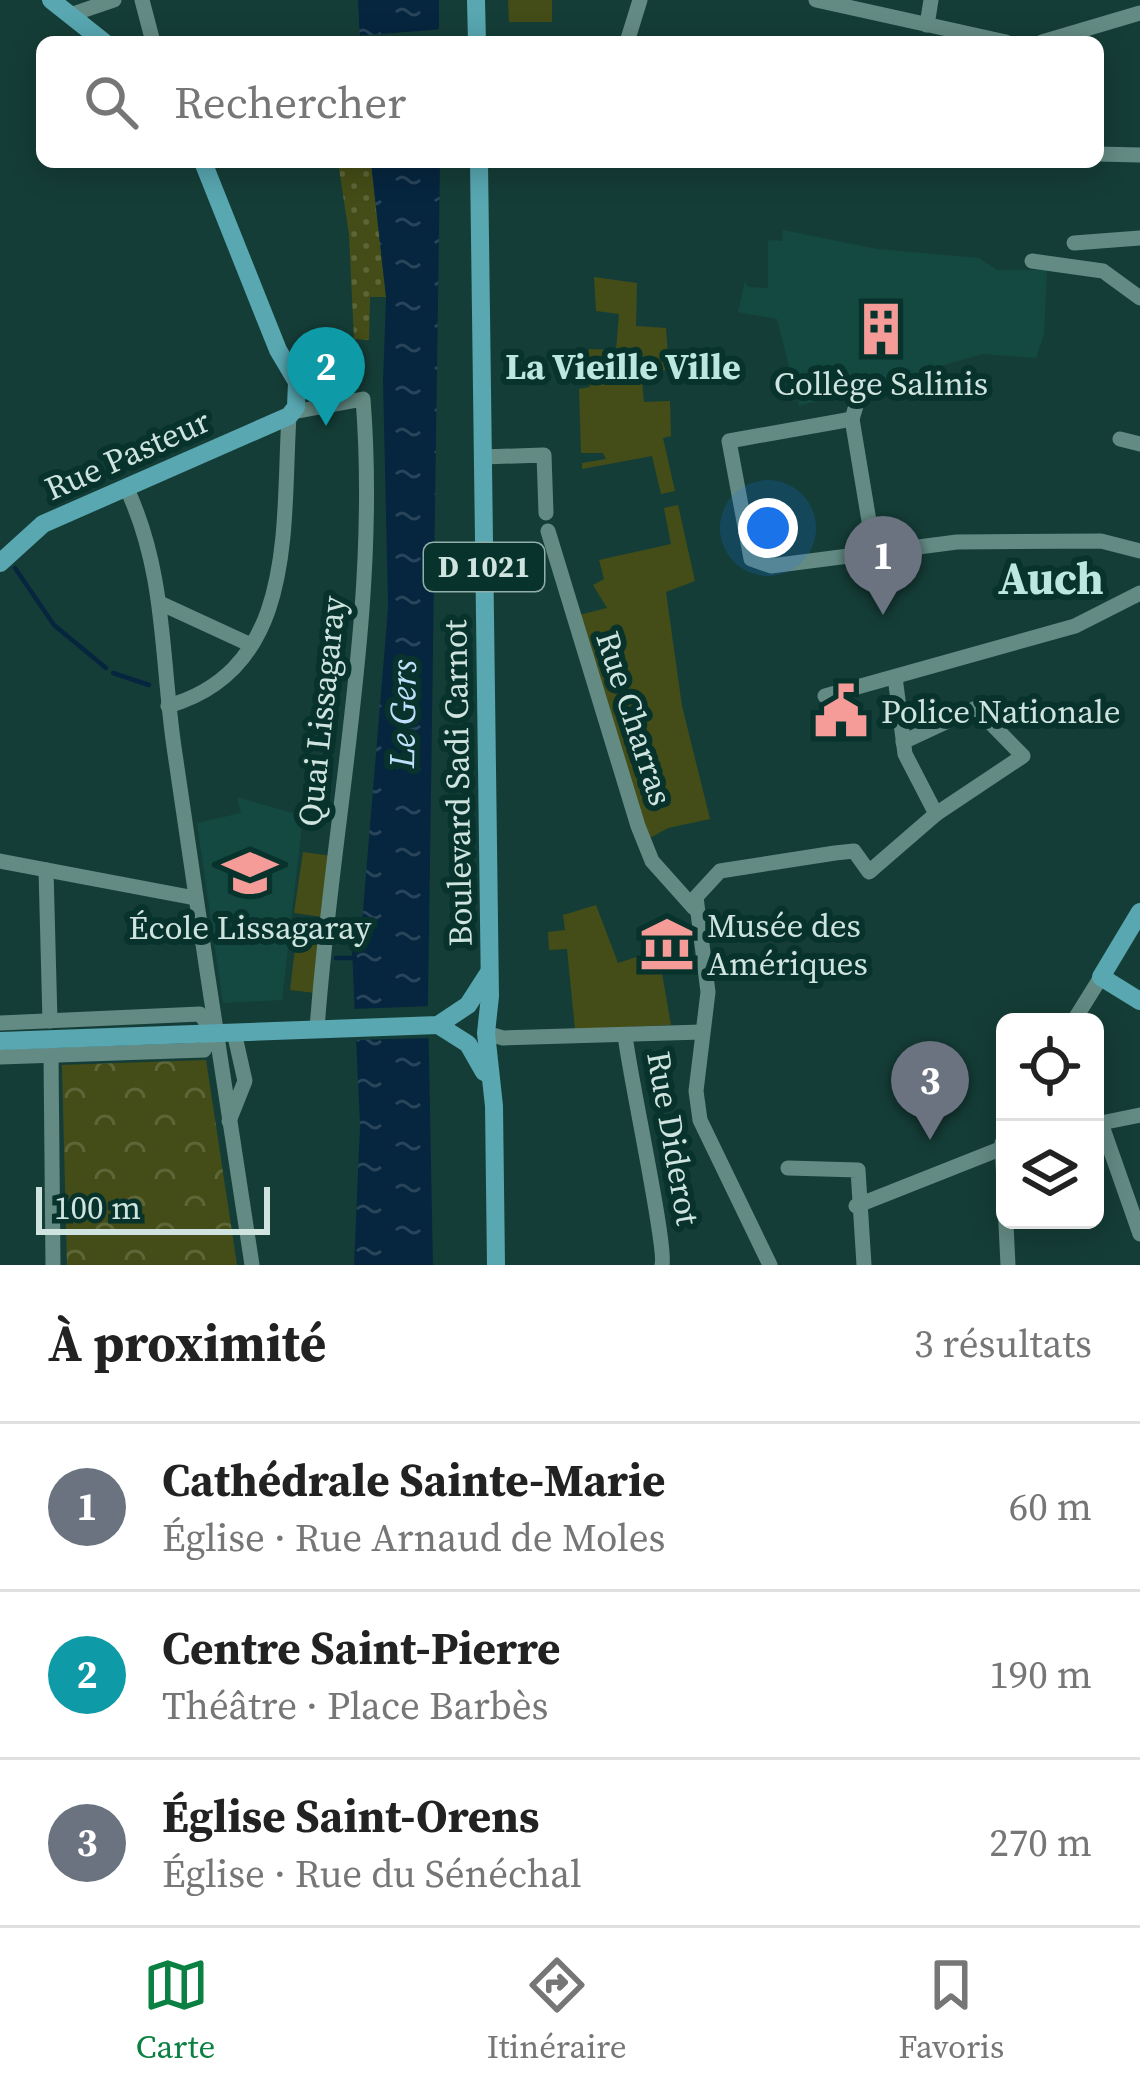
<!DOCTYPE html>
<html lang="fr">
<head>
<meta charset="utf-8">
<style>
  :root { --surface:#fff; --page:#f2f2f2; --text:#222; --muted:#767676; --line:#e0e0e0; --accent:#0b8043 }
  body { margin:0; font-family:"Source Serif 4",serif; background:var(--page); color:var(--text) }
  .controls { position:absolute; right:36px; bottom:36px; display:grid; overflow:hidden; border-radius:18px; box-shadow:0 6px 30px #0003 }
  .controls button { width:108px; height:108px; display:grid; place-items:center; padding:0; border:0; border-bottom:3px solid var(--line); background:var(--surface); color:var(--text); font:60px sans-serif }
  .scale { position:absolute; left:36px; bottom:30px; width:234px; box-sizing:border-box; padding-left:12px; border:6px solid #cfe4df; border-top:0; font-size:33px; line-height:42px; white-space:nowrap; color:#cfe4df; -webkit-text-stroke:9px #08332d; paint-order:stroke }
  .you { position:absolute; left:768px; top:528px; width:42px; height:42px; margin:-30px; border:9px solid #fff; border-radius:50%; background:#1a73e8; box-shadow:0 0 0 18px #1a73e833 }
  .badge { display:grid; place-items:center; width:78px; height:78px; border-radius:50%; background:var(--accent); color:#fff; font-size:39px; font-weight:700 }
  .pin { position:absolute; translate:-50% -99px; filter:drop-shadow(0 3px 6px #0008) }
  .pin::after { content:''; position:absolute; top:63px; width:42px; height:36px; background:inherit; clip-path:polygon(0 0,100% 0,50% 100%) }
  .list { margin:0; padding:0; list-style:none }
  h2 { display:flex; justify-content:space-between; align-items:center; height:156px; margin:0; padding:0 48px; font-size:51px }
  h2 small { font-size:39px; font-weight:400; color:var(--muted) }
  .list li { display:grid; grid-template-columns:78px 1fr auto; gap:36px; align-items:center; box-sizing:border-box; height:168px; padding:0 48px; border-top:3px solid var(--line) }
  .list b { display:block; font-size:45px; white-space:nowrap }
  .list p { margin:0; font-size:39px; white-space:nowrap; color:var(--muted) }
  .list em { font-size:39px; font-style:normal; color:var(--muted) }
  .icon { flex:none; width:66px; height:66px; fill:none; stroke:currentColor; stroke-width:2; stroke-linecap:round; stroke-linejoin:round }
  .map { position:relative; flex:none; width:1140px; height:1265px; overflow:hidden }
  .search { position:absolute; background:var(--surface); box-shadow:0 6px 30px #0003; left:36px; right:36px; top:36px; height:132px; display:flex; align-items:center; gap:30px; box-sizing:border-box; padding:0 42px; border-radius:18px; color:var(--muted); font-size:45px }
  .sheet { height:660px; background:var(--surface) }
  nav { display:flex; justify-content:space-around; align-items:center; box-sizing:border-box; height:168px; border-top:3px solid var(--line); background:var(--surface); font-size:33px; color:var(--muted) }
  nav a { display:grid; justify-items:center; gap:6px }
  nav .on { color:var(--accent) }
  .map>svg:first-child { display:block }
  .built { fill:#144942 }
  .grass { fill:url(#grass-dots) }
  .park { fill:url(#park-crowns) }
  .garden { fill:#444d17 }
  .water { fill:url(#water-ripples) }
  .pier { fill:#153d37 }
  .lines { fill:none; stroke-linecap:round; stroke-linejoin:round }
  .stream { stroke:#06263f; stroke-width:4.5 }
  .minor { stroke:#638b84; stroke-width:15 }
  .major { stroke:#58a7b1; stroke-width:18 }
  .labels { text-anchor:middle; stroke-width:12; stroke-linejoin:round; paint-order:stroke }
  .shield { fill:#08332d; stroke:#93afaa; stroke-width:3 }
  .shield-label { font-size:30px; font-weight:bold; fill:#cfe4df }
  .poi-label { font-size:33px; fill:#cfe4df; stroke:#08332d }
  .street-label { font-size:33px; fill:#cfe4df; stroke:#08332d }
  .neighbourhood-label { font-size:36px; font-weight:bold; fill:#bce7de; stroke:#08332d }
  .water-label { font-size:36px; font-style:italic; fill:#c0dffb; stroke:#08332d }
  .district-label { font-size:45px; font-weight:bold; fill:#bce7de; stroke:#08332d }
</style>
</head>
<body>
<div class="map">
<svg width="1140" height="1265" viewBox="0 0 1140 1265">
  <defs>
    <pattern id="grass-dots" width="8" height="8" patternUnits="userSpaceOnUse" patternTransform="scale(3)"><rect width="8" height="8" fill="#444d17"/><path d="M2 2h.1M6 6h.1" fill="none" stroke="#5e6638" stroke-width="1.8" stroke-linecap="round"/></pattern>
    <pattern id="park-crowns" width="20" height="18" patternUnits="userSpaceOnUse" patternTransform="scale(3)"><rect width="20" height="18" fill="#444d17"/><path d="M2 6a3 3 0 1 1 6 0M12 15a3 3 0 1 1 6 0" fill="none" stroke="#5e6638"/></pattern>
    <pattern id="water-ripples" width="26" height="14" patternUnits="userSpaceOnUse" patternTransform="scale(3)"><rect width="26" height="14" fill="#06263f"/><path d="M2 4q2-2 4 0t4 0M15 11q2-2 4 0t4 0" fill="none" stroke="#29455a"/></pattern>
  </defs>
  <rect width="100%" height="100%" fill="#153d37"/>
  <g class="built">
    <path d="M783,230l94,19 102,9 18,12h50l-3,64 -8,24 -53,-4 -184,52 -22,-87 -39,-7 7,-31 3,6 20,1v-48l14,1z"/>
    <path d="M237,797l66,19 -21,184 -59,3 -26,-180 44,-10z"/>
  </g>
  <path class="grass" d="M338,162h33l15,135h-16l-1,43 -15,-1 -5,-105z"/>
  <path class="park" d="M206,1060l31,205h-170l-5,-200z"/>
  <g class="garden">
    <path d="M508,0h44v22h-43z"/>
    <path d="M594,277l43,6 -1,43 30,2 3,42 -28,2 3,30 26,-1 1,35 -8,2 12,53 -14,3 -9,-38 -70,13v-6l24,-4 -3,-6h-22l-2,-64 11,-2 -1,-38 27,1 3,-36 -23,-3z"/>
    <path d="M678,505l17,76 -29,11 16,114 28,113 -42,9 -20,11 -69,-224 28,-7 -14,-23 11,-6 -5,-19 72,-16 -7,-36z"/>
    <path d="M303,852l29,4 -9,61 -29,-4z"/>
    <path d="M596,905l22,58 40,-13 13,75 -96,4 -8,-80 -18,1 -1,-18 17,-2 -2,-15z"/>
    <path d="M298,924l24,3 -7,66 -25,-3z"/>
  </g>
  <g class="water">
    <path d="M358,0h81v42h-79z"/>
    <path d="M371,162h69l-12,841 5,262h-79l6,-140 -8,-174 8,-5 28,-338 -5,-228 3,-83z"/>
  </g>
  <g class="pier">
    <path d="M445,29v13h-91v-6z"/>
    <path d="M434,1006l1,32 -84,2v-31z"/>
  </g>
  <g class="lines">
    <g class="stream">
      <path d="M15,568l39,57 52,43"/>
      <path d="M113,673l36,12"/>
      <path d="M336,958h19"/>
    </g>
    <g class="minor">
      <path d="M142,0l11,42"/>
      <path d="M816,0l190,42"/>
      <path d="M70,15l44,-15"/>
      <path d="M927,25l4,-25"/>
      <path d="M627,42l13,-42"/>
      <path d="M1042,42l98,-29"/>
      <path d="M1098,154l42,1"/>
      <path d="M1074,243l66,-5"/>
      <path d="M1032,261l71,10 37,27"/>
      <path d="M859,396l-7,23 22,132"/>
      <path d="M293,412l70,-13c17,212 -31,420 -46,630"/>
      <path d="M852,419l-123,22 22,118 20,7 186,-24 144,-1 39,10"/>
      <path d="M1120,439l20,5"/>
      <path d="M483,457l61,-2 2,58"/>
      <path d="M126,487c40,84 35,170 48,260 25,173 51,345 78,518"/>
      <path d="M548,531l90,295 14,35 42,47"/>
      <path d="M162,604l89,41"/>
      <path d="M895,677l10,77 31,60"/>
      <path d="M825,696l250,-70 65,-33"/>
      <path d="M168,706c130,-37 114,-180 121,-290"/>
      <path d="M0,861l195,37"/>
      <path d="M46,870l4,151"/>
      <path d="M1073,1022l28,-45"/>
      <path d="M0,1023l200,-9 12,16"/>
      <path d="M486,1033l17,5 199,-6"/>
      <path d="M625,1035c4,38 42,212 37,230"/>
      <path d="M51,1055l2,210"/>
      <path d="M0,1057l204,-7 10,-17"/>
      <path d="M229,1121l16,-40 -11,-49"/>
      <path d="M1101,1123l39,111"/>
      <path d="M1096,1124l44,-9"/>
      <path d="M1002,1143l6,122"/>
      <path d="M788,1168l70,2 6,95"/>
      <path d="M856,1206l149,-59"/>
      <path d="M770,1265l-70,-145 -4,-29 12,-99 -12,-95 24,-26 115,-18 19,-2 15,21 67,-58 87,-58 -47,-48 -73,34"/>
    </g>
    <g class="major">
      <path d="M51,0l53,42"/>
      <path d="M476,0l1,42"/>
      <path d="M479,162l11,834 -4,37 8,73 2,159"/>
      <path d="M0,563l43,-39 246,-108 7,-9 1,-25 -19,-32 -75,-188"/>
      <path d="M1140,912l-39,65 39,24"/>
      <path d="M438,1025l30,19 16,28"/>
      <path d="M0,1041l438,-16 30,-20 20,-31"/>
    </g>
  </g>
  <defs>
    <symbol id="building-bare" viewBox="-9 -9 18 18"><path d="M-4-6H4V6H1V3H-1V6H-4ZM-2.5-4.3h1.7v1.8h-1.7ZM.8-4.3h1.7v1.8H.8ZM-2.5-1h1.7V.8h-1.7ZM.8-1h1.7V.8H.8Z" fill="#f59b98" stroke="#08332d" stroke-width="2.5" paint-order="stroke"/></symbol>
    <symbol id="civic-bare" viewBox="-9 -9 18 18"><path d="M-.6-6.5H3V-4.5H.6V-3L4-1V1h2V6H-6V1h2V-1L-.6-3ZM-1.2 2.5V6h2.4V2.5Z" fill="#f59b98" stroke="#08332d" stroke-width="2.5" paint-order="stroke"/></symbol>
    <symbol id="school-bare" viewBox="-9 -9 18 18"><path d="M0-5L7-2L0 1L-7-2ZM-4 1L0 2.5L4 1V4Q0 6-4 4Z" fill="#f59b98" stroke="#08332d" stroke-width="2.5" paint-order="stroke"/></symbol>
    <symbol id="museum-bare" viewBox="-9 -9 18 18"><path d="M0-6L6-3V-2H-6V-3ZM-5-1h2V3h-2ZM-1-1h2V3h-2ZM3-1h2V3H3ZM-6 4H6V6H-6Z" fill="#f59b98" stroke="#08332d" stroke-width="2.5" paint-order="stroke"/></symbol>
  </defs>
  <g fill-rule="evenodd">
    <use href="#building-bare" x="843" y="291" width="76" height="76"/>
    <use href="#civic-bare" x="803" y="673" width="76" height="76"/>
    <use href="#school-bare" x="212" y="835" width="76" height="76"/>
    <use href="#museum-bare" x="629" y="906" width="76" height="76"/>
  </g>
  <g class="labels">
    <rect class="shield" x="424" y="543" width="120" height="48" rx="9"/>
    <g class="shield-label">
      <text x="484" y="577">D 1021</text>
    </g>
    <g class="poi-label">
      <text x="881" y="395">Collège Salinis</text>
      <text x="881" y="723" text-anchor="start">Police Nationale</text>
      <text x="707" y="937" text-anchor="start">Musée des<tspan x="707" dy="38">Amériques</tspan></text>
      <text x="250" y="939">École Lissagaray</text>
    </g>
    <g class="street-label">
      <text transform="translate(127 454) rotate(-24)" y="12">Rue Pasteur</text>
      <text transform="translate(321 711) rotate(-84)" y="12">Quai Lissagaray</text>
      <text transform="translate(635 718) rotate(72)" y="12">Rue Charras</text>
      <text transform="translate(457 783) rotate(-91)" y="12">Boulevard Sadi Carnot</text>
      <text transform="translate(674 1138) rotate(80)" y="12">Rue Diderot</text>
    </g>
    <g class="neighbourhood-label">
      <text x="623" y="379">La Vieille Ville</text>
    </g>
    <g class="water-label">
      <text transform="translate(402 714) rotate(-89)" y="13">Le Gers</text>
    </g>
    <g class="district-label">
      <text x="1051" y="594">Auch</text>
    </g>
  </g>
</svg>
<div class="controls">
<button><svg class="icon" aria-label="locate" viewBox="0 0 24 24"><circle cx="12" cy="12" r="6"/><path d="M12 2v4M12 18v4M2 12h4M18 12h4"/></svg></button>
<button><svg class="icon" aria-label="layers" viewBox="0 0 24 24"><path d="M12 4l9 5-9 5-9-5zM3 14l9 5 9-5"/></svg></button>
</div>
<div class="scale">100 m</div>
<div class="you"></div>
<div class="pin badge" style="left:883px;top:615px;background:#6b7280">1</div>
<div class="pin badge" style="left:326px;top:426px;background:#0f9aa8">2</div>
<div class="pin badge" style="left:930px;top:1140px;background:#6b7280">3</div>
<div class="search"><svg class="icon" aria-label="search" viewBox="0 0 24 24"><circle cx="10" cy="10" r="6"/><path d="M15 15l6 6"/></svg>Rechercher</div>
</div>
<section class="sheet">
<h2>À proximité<small>3 résultats</small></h2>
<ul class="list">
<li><span class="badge" style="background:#6b7280">1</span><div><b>Cathédrale Sainte-Marie</b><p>Église · Rue Arnaud de Moles</p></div><em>60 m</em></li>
<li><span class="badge" style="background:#0f9aa8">2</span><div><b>Centre Saint-Pierre</b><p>Théâtre · Place Barbès</p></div><em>190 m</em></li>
<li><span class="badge" style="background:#6b7280">3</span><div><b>Église Saint-Orens</b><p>Église · Rue du Sénéchal</p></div><em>270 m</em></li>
</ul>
</section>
<nav>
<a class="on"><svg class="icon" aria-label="map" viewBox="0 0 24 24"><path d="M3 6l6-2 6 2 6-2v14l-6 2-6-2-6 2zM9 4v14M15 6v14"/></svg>Carte</a>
<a><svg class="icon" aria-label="directions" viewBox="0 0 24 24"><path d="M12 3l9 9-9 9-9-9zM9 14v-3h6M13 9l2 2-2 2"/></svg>Itinéraire</a>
<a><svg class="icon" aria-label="saved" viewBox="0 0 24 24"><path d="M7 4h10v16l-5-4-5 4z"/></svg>Favoris</a>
</nav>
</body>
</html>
